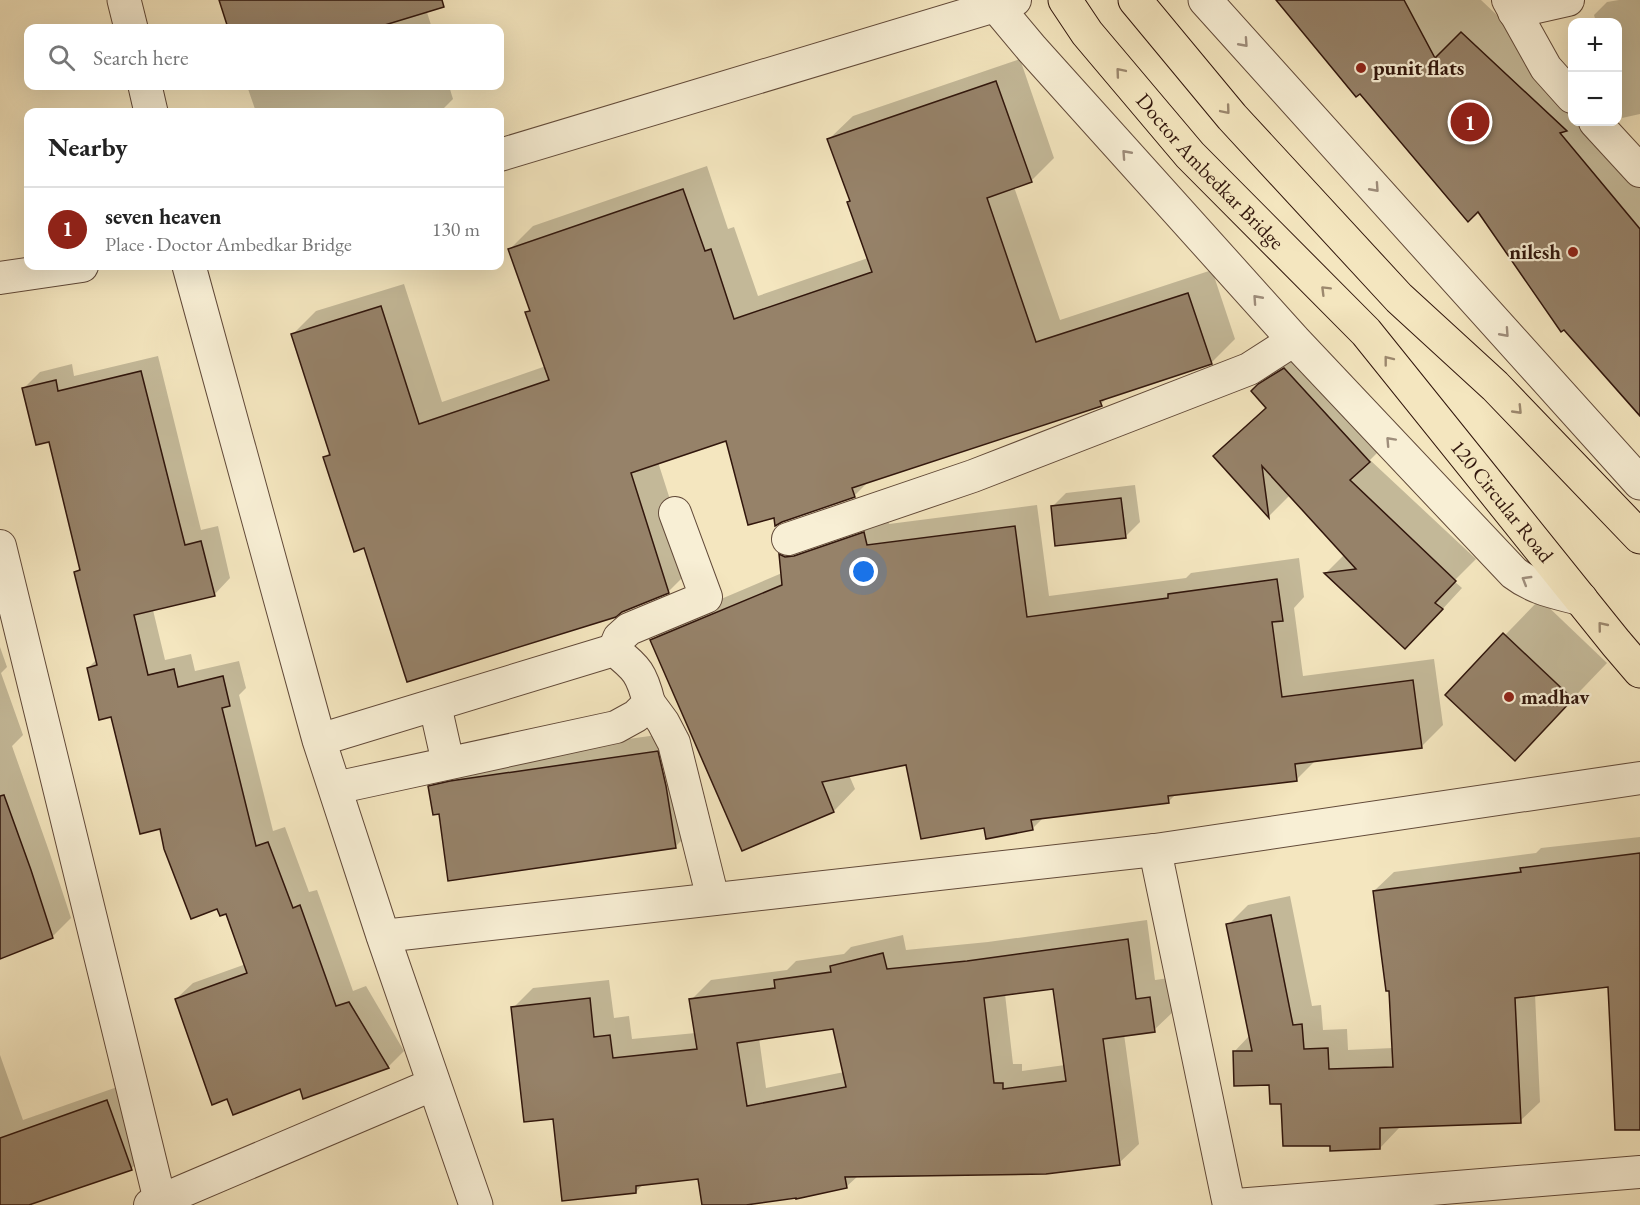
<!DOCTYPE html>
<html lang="en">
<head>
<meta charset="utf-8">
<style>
  :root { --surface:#fff; --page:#f2f2f2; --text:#222; --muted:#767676; --line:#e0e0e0; --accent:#8f2418 }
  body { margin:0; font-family:"EB Garamond",serif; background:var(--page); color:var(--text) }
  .controls { position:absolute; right:18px; top:18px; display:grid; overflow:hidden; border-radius:12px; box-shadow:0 6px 24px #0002 }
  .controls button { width:54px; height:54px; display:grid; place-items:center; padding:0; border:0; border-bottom:2px solid var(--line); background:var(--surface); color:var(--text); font:30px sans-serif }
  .you { position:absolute; left:864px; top:572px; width:21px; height:21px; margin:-15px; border:4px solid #fff; border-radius:50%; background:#1a73e8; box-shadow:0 0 0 9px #1a73e833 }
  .badge { display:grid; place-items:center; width:39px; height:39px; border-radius:50%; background:var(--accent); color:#fff; font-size:20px; font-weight:700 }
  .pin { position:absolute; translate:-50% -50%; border:3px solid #fff; box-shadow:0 2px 6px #0006 }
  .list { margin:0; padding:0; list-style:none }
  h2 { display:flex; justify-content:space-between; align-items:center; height:78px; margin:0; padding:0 24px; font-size:26px }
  h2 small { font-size:20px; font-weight:400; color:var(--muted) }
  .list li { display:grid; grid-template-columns:39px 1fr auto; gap:18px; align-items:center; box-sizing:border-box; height:84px; padding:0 24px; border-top:2px solid var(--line) }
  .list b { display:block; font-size:22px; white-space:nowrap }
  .list p { margin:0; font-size:20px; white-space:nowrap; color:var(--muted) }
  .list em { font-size:20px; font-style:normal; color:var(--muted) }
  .icon { flex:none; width:33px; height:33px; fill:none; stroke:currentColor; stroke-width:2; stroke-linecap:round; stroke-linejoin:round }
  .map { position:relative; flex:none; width:1640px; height:1205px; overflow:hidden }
  .search { position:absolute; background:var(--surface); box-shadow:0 6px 24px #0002; left:24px; top:24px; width:480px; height:66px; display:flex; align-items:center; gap:15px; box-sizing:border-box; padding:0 21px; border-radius:12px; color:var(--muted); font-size:22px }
  .panel { position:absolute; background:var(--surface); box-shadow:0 6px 24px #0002; left:24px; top:108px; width:480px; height:162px; border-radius:12px }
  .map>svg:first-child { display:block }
  .shadow { fill:#0003; fill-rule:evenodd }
  .building { fill:#968269; stroke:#31160c; stroke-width:1.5; fill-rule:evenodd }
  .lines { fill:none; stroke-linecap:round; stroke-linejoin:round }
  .minor-casing { stroke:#624a39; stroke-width:34 }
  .tertiary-casing { stroke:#624a39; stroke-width:35 }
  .primary-casing { stroke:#31160c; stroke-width:35 }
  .minor { stroke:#f8efd5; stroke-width:32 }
  .tertiary { stroke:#f8efd5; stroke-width:33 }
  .primary { stroke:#f4e6bf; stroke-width:33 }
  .oneway { stroke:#9e8d7b }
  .oneway2 { stroke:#9c886e }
  .poi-dot { fill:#8f2418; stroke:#f8efd5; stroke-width:2 }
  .labels { text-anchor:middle; stroke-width:4.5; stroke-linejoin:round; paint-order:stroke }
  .poi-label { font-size:21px; font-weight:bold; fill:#31160c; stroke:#f8efd5; text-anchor:start }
  .street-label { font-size:21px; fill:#31160c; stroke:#f8efd5 }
</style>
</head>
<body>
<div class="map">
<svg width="1640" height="1205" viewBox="0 0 1640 1205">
  <rect width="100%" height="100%" fill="#f4e6bf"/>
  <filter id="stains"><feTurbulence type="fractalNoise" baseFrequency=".00333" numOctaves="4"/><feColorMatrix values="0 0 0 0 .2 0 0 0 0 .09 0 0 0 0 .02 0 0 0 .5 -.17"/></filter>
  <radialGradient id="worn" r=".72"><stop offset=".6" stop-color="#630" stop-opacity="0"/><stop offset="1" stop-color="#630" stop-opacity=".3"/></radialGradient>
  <g class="shadow">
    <path d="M221,0h206l-3,3 8,25h-202z"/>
    <path d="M1278,0h203l73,69 18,22v31h26l42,49v242l-162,-203 -117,-118z"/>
    <path d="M1619,0h21v114l-18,4 -4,-17v-79h-22l-2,-7 13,-13z"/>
    <path d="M1020,59l34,99 -23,23 -17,6 46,133 152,-50 23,69 -24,24 -102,33 -8,8 -232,77 -15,15 -78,21 -49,-78 -69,23 34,106 -24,24 -303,-45 -40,-90 6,-6 -38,-117 23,-23 88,-27 38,118 104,-36 -19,-53 4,-4 -21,-60 23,-23 174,-60 21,63 6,-2 24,69 110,-38 -17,-58 -22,-61 24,-23z"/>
    <path d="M247,86h202l4,13 -13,13h-184z"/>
    <path d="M1305,348l84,93 -19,19 106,99 -22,22 8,7 -36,39 -100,-54 19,-19 -55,-59 -21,21 -54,-60 52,-49 -14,-16 20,-20z"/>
    <path d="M158,356l43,174 17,-4 12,52 -16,17 -61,15 12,50 26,-6 4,17 44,-10 7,27 -7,7 34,136 12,-4 24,65 8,-2 36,101 13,-5 38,65 -16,16 -87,20 -125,-88 17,-16 53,-19 -19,-52 -10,-5 -56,-80 -49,-112 -24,-47 9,-9 -21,-87 5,-5 -31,-127 -26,-52 16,-16 32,-8 2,12z"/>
    <path d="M1135,485l5,37 -14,14 -74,-29 14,-14z"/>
    <path d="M1037,505l12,91 137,-18 5,-5 108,-15 5,39 -10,11 9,68 131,-17 9,66 -21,21 -106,14 -19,19 -121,15 -7,7 -125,16 -12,12 -47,-3 -78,-63 -58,12 6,14 -21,22 -92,38 -90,-208 22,-22 108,-46 -2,-19 22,-21 84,-22 3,13z"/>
    <path d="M1540,599l67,64 -92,96 -68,-64z"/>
    <path d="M0,647l7,20 -6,6 22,62 -11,11 37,105 22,67 -19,19 -52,20z"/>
    <path d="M678,732l18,94 -21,21 -235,-35 -10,-25 21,-21 21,-5z"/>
    <path d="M1640,837v271l-31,-122 -74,8 5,108 -20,19 -121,4v3l-19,20 -48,-4 -49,-42 -13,-18 -36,-32 16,-17 -22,-110 20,-20 42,-9 22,110 9,-1 2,25 24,-1 1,21 45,-2 -2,-59 -17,-98 20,-19 142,-19 5,-5z"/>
    <path d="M1147,920l8,60 14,-2 5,33 -20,19 -30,4 15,110 -20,19 -261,13 -12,11 -110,18h-32l-5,-27 -55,5 -8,9 -81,-75 -42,-109 20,-20 76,-8 5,38 15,-2 3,23 64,-6 -5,-33 20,-20 76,-10 9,-9 48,-7 7,-7 52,-12 3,15 82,-8zM1054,987l11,78 -43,6v-7h-9l-8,-70zM834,1027l10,45 -78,16 -7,-50z"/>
    <path d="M0,1055l23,65 100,-35 24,68 -16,16 -104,36h-27z"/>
  </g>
  <g class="building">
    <path d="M219,0h223l2,7 -69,21h-147z"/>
    <path d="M1276,0h128l31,58 26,-26 106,99 -7,2 80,96v187l-76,-86 -3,2 -83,-120 -10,10 -108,-128 -4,3z"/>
    <path d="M996,81l36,101 -45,16 49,144 152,-49 24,71 -112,37 2,5 -250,82 3,9 -73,25 -7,4 -1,-8 -26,7 -22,-84 -95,32 38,120 -47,19 -6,5 -209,65 -43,-134 -10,4 -31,-95 7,-2 -39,-121 90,-28 38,118 130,-44 -24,-68 5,-1 -22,-62 175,-60 22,62 6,-2 23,70 138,-47 -25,-70 3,-1 -23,-62z"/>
    <path d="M1284,368l86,94 -20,18 106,101 -21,22 8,6 -38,40 -81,-76 32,-4 -94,-103 7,52 -56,-62 53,-48 -15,-17 7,-7z"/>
    <path d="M141,371l44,174 16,-4 14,55 -81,19 14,60 26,-6 4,18 45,-11 7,30 -8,2 34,138 12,-4 25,66 7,-3 36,101 13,-4 40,66 -86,31 -3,-10 -67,26 -6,-16 -15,6 -37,-106 72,-26 -21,-59 -6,2 -3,-7 -26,10 -27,-70 -4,-20 -20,5 -29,-117 -12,3 -12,-52 10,-3 -23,-93 6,-2 -31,-128 -13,3 -14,-57 34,-8 2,11z"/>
    <path d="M1121,498l5,40 -71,8 -4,-40z"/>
    <path d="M1015,526l12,91 141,-19v-4l109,-15 6,42 -11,1 10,75 131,-17 9,68 -127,16 2,17 -129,15 1,7 -138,17 2,10 -47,9 -2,-11 -63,11 -15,-74 -84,17 12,30 -92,39 -92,-211 132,-55 -3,-31 6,3 9,-1 70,-24 3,13z"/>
    <path d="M1503,633l70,66 -58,62 -70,-66z"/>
    <path d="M658,751l8,35 10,62 -228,33 -9,-67 -6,1 -5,-29 22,-5z"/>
    <path d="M4,795l27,75 22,68 -53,21v-163z"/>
    <path d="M1640,853v277h-25l-7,-143 -93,11 6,125 -141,5v21l-50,2v-5h-47l-2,-42h-11l-1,-19 -35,1 -1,-35h19l-26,-127 45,-9 22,110 9,-1 2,25 24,-1 1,21 64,-2 -4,-76h-3l-13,-100 148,-19 -1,-4z"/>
    <path d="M1128,939l8,60 14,-2 5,35 -52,7 17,126 -74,9 -201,3 2,11 -51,11v-1l-50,7h-44l-4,-26 -62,7v7l-74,8 -9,-82 -29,3 -13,-115 79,-9 4,39 16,-2 3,23 84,-9 -8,-50 86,-11 -1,-8 57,-8 -1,-6 53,-13 4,16 80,-8zM1053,989l13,92 -63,8v-6h-9l-10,-85zM833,1029l13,58 -99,19 -10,-63z"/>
    <path d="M107,1100l25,70 -103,35h-29v-67z"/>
  </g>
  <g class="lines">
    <defs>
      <g id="minor">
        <path d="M1508,0l38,68 26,29"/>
        <path d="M1514,12l54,-12"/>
        <path d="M1595,122l45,49"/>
        <path d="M500,155l515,-155"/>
        <path d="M0,278l82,-12"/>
        <path d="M788,539l185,-63 276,-107 45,-29"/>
        <path d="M0,546l161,659"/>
        <path d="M614,650l5,-12 10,-9 77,-32 -31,-84"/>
        <path d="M649,703l14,19 11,21 39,156"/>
        <path d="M435,705l13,58"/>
        <path d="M319,740l295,-90c23,18 28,24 35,53l-13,13 -20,11 -281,61"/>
        <path d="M1155,850l74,355"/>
        <path d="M383,936l772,-86 485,-72"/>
        <path d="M150,1205l284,-121"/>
        <path d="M1236,1205l404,-33"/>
      </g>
      <g id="tertiary">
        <path d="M124,0l7,28"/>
        <path d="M993,0l3,6 36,43 262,291 220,233c21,16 42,19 67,26"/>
        <path d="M1205,0l435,483"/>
        <path d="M145,86l6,26"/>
        <path d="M189,266l130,474 64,196 93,269"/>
      </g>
      <g id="primary">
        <path id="s1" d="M1065,0l22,33 103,122 176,177 250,311 24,28"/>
        <path d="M1135,0l97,117 167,181 96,88 145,151"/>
      </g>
    </defs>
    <use href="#minor" class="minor-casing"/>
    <use href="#tertiary" class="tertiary-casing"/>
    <use href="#primary" class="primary-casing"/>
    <use href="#minor" class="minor"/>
    <use href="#tertiary" class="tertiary"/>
    <use href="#primary" class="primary"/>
  </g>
  <defs><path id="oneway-chevron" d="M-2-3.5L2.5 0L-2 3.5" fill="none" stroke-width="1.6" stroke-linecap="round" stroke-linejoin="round" transform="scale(1.5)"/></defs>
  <g class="oneway">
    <use href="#oneway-chevron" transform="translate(1244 43) rotate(48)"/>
    <use href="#oneway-chevron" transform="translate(1126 154) rotate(-132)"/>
    <use href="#oneway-chevron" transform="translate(1375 188) rotate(48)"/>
    <use href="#oneway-chevron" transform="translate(1257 299) rotate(-132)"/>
    <use href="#oneway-chevron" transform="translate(1505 333) rotate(48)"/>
    <use href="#oneway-chevron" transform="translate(1390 441) rotate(-133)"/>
    <use href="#oneway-chevron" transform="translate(1526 580) rotate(-149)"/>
  </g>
  <g class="oneway2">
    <use href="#oneway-chevron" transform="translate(1120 72) rotate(-130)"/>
    <use href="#oneway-chevron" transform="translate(1226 110) rotate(50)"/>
    <use href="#oneway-chevron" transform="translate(1325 290) rotate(-135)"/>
    <use href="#oneway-chevron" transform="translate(1388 360) rotate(-128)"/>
    <use href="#oneway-chevron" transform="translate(1518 410) rotate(46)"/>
    <use href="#oneway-chevron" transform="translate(1602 626) rotate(-129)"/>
  </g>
  <g class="poi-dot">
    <circle cx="1361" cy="68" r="6"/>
    <circle cx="1573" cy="252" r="6"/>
    <circle cx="1509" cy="697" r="6"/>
  </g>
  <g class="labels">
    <g class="poi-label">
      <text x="1373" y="75">punit flats</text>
      <text x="1561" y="259" text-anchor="end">nilesh</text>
      <text x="1521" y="704">madhav</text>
    </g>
    <g class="street-label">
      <text dy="7" stroke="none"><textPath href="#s1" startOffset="225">Doctor Ambedkar Bridge</textPath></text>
      <text dy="7" stroke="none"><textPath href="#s1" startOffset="666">120 Circular Road</textPath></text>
    </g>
  </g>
  <rect width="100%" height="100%" filter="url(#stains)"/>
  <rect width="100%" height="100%" fill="url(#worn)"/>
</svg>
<div class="controls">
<button>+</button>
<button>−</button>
</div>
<div class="you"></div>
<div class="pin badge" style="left:1470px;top:122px">1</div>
<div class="search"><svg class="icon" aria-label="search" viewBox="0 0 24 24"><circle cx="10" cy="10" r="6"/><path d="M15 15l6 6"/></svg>Search here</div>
<section class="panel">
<h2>Nearby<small></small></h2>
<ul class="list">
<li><span class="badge">1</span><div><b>seven heaven</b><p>Place · Doctor Ambedkar Bridge</p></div><em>130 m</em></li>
</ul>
</section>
</div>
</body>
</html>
